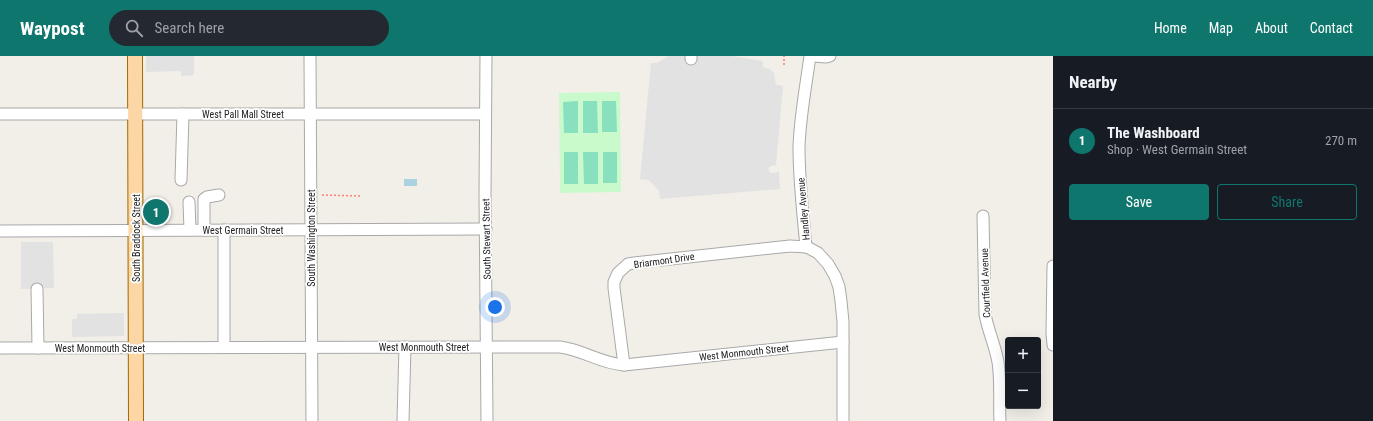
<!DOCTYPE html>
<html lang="en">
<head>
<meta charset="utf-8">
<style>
  :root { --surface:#171b24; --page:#242831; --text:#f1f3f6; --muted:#9ea1a6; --line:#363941; --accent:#0f766e }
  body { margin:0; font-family:"Roboto Condensed",sans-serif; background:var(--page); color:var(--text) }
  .controls { position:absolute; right:12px; bottom:12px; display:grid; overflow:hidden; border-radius:4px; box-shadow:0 4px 16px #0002 }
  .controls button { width:36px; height:36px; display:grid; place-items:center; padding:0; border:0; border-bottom:1px solid var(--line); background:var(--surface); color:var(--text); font:20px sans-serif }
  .you { position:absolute; left:495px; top:251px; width:14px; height:14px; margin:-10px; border:3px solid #fff; border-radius:50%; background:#1a73e8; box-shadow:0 0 0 6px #1a73e833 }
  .badge { display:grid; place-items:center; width:26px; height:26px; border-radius:50%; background:var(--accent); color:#fff; font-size:13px; font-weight:700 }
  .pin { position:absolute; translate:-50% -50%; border:2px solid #fff; box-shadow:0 1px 4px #0006 }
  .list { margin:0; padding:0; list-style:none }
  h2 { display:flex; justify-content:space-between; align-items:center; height:52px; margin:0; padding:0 16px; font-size:17px }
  h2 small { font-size:13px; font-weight:400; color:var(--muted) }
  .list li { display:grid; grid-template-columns:26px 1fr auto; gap:12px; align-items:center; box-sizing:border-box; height:64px; padding:0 16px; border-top:1px solid var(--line) }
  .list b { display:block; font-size:15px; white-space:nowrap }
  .list p { margin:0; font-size:13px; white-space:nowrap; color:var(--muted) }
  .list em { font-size:13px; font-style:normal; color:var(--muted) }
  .actions { display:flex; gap:8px; padding:12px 16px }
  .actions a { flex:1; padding:9px 0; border:1px solid var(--accent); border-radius:4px; text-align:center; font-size:14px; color:var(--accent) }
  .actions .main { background:var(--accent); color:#fff }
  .icon { flex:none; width:22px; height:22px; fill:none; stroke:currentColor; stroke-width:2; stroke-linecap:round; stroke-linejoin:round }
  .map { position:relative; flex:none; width:1053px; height:365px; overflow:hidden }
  header { display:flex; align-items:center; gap:24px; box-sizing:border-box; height:56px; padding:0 20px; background:var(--accent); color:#fff }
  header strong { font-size:19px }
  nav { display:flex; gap:22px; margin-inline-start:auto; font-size:14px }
  .search { width:280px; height:36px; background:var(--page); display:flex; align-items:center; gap:10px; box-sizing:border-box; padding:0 14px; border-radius:22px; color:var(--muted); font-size:15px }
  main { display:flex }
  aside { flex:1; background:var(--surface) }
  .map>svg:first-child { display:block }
  .park { fill:#c8facc }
  .pitch { fill:#88e0be }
  .parking { fill:#e2e2e2 }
  .water { fill:#aad3df }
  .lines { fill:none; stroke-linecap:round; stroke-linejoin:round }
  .minor-casing { stroke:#a9a9a9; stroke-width:13 }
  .major-casing { stroke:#a06b00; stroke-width:16 }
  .path { stroke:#fa8072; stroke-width:1.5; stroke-dasharray:2 2; stroke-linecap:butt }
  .minor { stroke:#fff; stroke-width:11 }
  .major { stroke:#fcd6a4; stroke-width:14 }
  .labels { text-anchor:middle; stroke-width:3.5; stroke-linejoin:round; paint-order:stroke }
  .street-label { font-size:10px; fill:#222; stroke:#fff }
</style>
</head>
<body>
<header>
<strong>Waypost</strong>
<div class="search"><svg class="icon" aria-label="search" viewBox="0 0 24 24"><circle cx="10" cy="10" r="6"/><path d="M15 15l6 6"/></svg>Search here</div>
<nav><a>Home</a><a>Map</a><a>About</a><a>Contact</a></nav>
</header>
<main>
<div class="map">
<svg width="1053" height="365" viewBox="0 0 1053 365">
  <rect width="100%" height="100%" fill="#f2efe9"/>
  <path class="park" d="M620,36l1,100 -61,1 -1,-100z"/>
  <g class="pitch">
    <path d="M578,45v32h-14l-1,-31z"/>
    <path d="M583,45h14l1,32h-15z"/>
    <path d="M602,45h14l1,31h-15z"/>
    <rect x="564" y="96" width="14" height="32"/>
    <path d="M583,96h15v32h-14z"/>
    <rect x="603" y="96" width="14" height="31"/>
  </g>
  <g class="parking">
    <path d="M146,0h48v19l-13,1v-5l-35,1z"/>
    <path d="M669,0h63l31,5v6l7,2 4,4 2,12 7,1 -7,79 -6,1 -2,3 3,4 8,-1 1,17 -120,10 -1,-8 -10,-11 -9,-1 11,-116h6z"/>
    <path d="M21,186h32l1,46 -33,1z"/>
    <path d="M124,257v23l-52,1v-18h5v-5z"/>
  </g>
  <rect class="water" x="404" y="123" width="13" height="7"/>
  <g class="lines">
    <defs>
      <g id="minor">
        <path d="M310,0l2,365"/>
        <path d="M486,0l-1,139 2,226"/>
        <path d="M814,0l12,1 4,-1"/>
        <path d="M691,3v-3"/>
        <path d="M0,58h485"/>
        <path d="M181,124l2,-66"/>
        <path d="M189,146l1,28"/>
        <path d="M983,160l2,98c3,17 10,31 13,48 3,19 1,40 2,59"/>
        <path d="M204,174v-31l3,-2 12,-2"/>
        <path d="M0,175l486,-2"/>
        <path d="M806,191c-3,-33 -7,-66 -7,-100 1,-31 7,-61 11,-91"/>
        <path d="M1053,210l-1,67 1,12"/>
        <path d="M37,233l1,59"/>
        <path d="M224,291v-117"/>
        <path d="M0,292l560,-1c24,3 39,16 64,18l219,-23"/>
        <path d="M624,309l-10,-77v-6l4,-9 10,-9 6,-1 156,-17 17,1 11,6 10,11 7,12 4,11 2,14 2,21v99"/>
        <path d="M403,365l2,-74"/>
      </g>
      <path id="major" d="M135,0l1,365"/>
    </defs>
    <use href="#minor" class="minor-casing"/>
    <use href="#major" class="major-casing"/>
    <g class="path">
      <path d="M784,9v-9"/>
      <path d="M322,139l39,1"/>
    </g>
    <use href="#minor" class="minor"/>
    <use href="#major" class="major"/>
  </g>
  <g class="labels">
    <g class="street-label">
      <text x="243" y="62">West Pall Mall Street</text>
      <text transform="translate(803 153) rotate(-95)" y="4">Handley Avenue</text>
      <text x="243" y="178">West Germain Street</text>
      <text transform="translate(136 182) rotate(-90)" y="4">South Braddock Street</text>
      <text transform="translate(311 182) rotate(-90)" y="4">South Washington Street</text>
      <text transform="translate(486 183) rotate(-91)" y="4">South Stewart Street</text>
      <text transform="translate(664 204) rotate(-8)" y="4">Briarmont Drive</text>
      <text transform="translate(985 227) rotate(-92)" y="4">Courtfield Avenue</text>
      <text x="424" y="295">West Monmouth Street</text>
      <text x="100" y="296">West Monmouth Street</text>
      <text transform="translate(744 296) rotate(-6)" y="4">West Monmouth Street</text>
    </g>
  </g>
</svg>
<div class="controls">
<button>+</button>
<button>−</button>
</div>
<div class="you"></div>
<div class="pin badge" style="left:156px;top:156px">1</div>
</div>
<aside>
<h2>Nearby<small></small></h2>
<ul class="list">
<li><span class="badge">1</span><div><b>The Washboard</b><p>Shop · West Germain Street</p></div><em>270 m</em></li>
</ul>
<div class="actions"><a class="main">Save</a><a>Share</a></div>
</aside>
</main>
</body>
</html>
